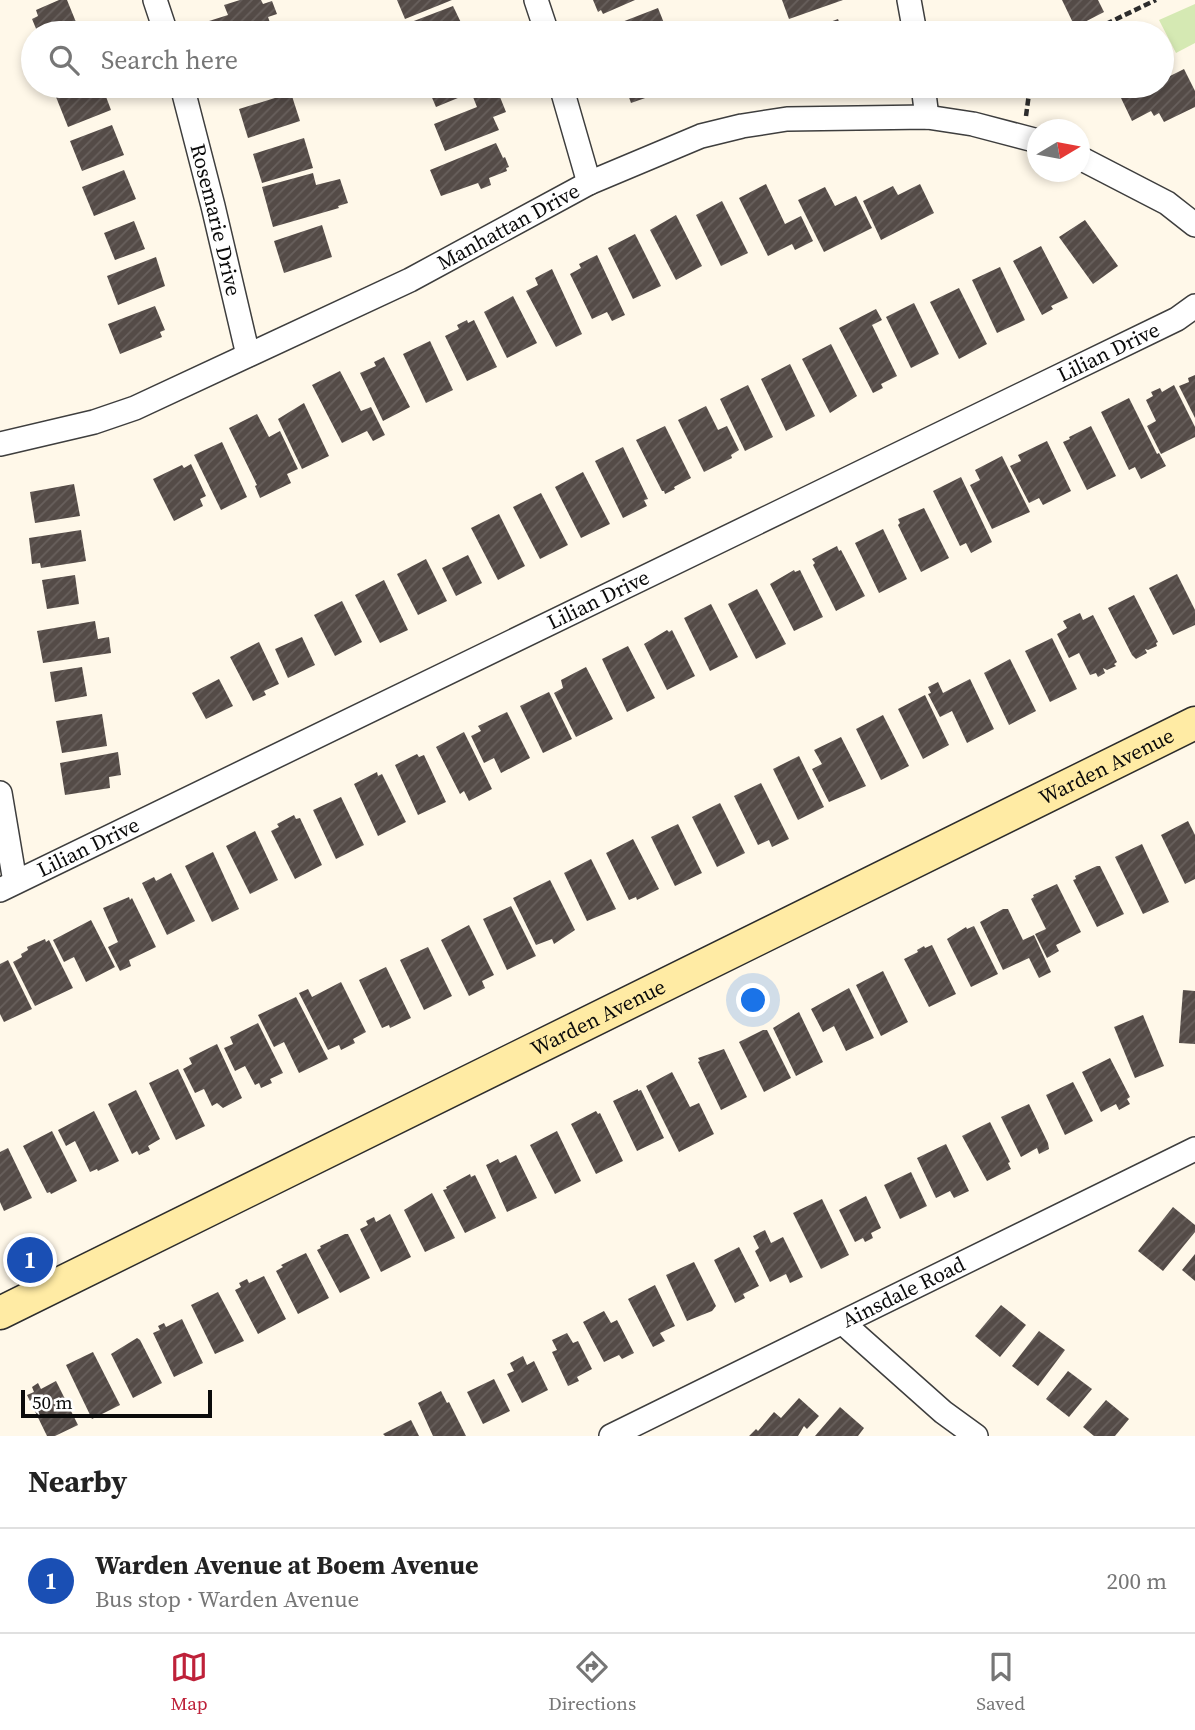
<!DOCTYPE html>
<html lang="en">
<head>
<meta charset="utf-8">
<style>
  :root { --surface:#fff; --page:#f6f6f6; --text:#222; --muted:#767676; --line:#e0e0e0; --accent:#be2139 }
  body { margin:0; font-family:"Source Serif 4",serif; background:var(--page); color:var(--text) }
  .compass { position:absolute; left:1027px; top:119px; width:63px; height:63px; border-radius:50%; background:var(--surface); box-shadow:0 4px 10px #0003; rotate:80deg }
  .scale { position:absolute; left:21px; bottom:18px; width:191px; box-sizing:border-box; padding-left:7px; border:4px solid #0b0b0b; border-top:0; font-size:19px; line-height:24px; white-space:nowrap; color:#0b0b0b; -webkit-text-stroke:5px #fff; paint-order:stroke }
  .you { position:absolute; left:754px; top:1001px; width:24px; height:24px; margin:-18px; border:5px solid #fff; border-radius:50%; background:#1a73e8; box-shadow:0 0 0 10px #1a73e833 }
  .badge { display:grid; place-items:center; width:46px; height:46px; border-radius:50%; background:var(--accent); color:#fff; font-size:23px; font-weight:700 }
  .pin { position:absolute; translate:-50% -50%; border:4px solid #fff; box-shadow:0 2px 7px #0006 }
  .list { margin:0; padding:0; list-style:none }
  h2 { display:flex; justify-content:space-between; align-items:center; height:91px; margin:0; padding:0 28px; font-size:30px }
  h2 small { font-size:23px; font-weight:400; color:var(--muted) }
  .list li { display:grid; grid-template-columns:46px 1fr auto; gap:21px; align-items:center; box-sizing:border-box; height:105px; padding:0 28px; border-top:2px solid var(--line) }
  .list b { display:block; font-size:26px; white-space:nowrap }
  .list p { margin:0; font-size:23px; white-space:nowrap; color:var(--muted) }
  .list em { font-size:23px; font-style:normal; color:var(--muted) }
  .icon { flex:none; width:38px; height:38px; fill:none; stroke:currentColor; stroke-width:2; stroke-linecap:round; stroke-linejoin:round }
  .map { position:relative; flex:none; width:1195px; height:1436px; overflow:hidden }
  .search { position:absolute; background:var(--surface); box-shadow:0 4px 10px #0003; left:21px; right:21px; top:21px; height:77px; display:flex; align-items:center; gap:18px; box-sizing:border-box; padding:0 24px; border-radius:38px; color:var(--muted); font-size:26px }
  .sheet { height:196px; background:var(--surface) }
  nav { display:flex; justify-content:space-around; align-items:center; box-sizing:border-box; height:98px; border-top:2px solid var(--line); background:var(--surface); font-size:19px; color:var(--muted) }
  nav a { display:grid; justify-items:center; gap:4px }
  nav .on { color:var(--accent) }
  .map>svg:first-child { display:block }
  .grass { fill:#d5e9b3 }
  .building { fill:url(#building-hatch) }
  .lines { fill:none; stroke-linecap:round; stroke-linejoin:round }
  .minor-casing { stroke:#3e3e3e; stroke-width:26 }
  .secondary-casing { stroke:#2d2d2d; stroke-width:35 }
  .path { stroke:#2d2d2d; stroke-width:4.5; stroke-dasharray:7 3.5; stroke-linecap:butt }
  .minor { stroke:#fff; stroke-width:23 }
  .secondary { stroke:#ffeba4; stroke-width:32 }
  .labels { text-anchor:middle; stroke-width:7; stroke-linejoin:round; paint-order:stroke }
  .street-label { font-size:21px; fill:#0b0b0b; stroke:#fff }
</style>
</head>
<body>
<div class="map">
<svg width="1195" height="1436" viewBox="0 0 1195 1436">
  <defs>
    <pattern id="building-hatch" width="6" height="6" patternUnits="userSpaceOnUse" patternTransform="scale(1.75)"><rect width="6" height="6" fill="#544b47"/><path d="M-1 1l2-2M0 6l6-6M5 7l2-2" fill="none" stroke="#68605d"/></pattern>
  </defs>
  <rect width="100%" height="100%" fill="#fff8e9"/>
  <path class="grass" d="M1195,4v39l-19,10 -17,-33z"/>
  <g class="building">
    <path d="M59,0h8l11,27 -16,6h-16l-2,-5 -7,3 -5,-12 6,-3 -2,-6z"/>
    <path d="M240,0h21l2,4 9,-3 5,13 -9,3 5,14 -60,2 -4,-12 19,-6 -4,-10z"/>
    <path d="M397,0h55l-47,19z"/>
    <path d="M593,0h42l-32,14 -2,-4 -3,2z"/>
    <path d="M782,0h61l-54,19z"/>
    <path d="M1062,0h36l6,12 -29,15z"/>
    <path d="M453,6l13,27h-56l-4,-9z"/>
    <path d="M658,8l10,25h-56l-3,-6z"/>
    <path d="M838,19l5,14h-43z"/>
    <path d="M1184,69l11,22v16l-31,15 -5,-9 -5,3 -3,-5 -19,10 -11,-23 21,-10v2l8,-4h12v-6z"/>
    <path d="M85,86h17l9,24 -43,17 -12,-30z"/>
    <path d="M427,86h60l-51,21z"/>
    <path d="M625,86h54l-48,17z"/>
    <path d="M496,87l10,25 -13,5 6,13 -54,21 -11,-27 43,-17 -4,-10z"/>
    <path d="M291,93l9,28 -52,17 -9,-29z"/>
    <path d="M112,125l12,30 -42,16 -12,-30z"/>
    <path d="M304,138l9,30 -51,15 -9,-29z"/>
    <path d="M496,143l7,15 2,-1 4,10 -3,1 1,3 -18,7 2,7 -10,4 -3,-6 -37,13 -11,-26z"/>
    <path d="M124,170l12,29 -42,17 -12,-29z"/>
    <path d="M313,173l3,12 24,-6 8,24 -10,3 1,2 -66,19 -11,-40z"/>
    <path d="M766,184l19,40 16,-8 12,25 -18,9 -3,-6 -24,12 -29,-58z"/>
    <path d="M920,184l14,29 -53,27 -18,-39 30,-15 5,9z"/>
    <path d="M825,187l10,19 21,-10 16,32 -48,24 -26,-52z"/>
    <path d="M722,201l26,52 -27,13 -25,-51z"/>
    <path d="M676,215l26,51 -26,14 -26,-50z"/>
    <path d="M1085,220l33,46 -25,18 -34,-47z"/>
    <path d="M134,221l11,28 -30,11 -11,-27z"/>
    <path d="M322,225l10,32 -48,16 -10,-32z"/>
    <path d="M635,234l26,52 -28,13 -25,-51z"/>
    <path d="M1041,246l27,52 -17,8 2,3 -11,6 -29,-54z"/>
    <path d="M597,255l28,60 -13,6 -5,-9 -15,7 -22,-45 11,-6 -2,-4z"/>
    <path d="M156,257l9,29 -47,19 -11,-29z"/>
    <path d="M1000,267l25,53 -28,13 -25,-53z"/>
    <path d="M552,269l30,65 -26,13 -30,-56 12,-6 -3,-7z"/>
    <path d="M959,288l28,56 -28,15 -29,-57z"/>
    <path d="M513,296l24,47 -30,15 -23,-46z"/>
    <path d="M914,303l25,51 -28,14 -25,-51z"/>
    <path d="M155,306l10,24 -5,2 2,5 -42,17 -12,-30z"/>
    <path d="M876,309l6,11 -10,5 25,51 -16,8 2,4 -10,5 -34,-65z"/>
    <path d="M467,320l1,3 6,-3 23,47 -30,14 -22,-45 14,-7 -2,-4z"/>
    <path d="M430,341l23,49 -27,13 -23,-49z"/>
    <path d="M831,344l26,52 -27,17 -28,-54z"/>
    <path d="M384,357l26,50 -27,14 -23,-48 16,-7 -2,-4z"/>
    <path d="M790,364l25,52 -29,15 -25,-52z"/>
    <path d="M340,371l21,40 10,-4 14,28 -12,6 -6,-10 -25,12 -30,-58z"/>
    <path d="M1195,375v43l-16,-32 10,-4 -1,-4z"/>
    <path d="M748,385l25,52 -28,14 -25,-52z"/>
    <path d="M1174,385l21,42v10l-34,17 -14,-28 9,-5 -10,-21 7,-4 -2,-4 9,-4 2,4z"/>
    <path d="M1129,398l28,56 2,-1 7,13 -25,13 -6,-12 -6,3 -28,-58z"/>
    <path d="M304,403l25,53 -27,13 -24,-50z"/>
    <path d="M706,406l12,24 9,-4 12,24 -8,5 1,3 -28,14 -26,-52z"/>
    <path d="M257,414l12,23 11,-6 18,38 -11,5 4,9 -31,15 -5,-12 2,-1 -28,-57z"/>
    <path d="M665,426l26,52 -17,9 1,2 -10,5 -1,-3h-2l-26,-51z"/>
    <path d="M1091,426l25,50 -29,14 -24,-48 7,-3 -1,-2z"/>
    <path d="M1047,441l24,50 -28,14 -4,-7 -10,5 -19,-37 11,-5 -3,-6z"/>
    <path d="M222,442l25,55 -26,13 -27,-55z"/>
    <path d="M623,447l25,52 -4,1 3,6 -24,12 -28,-57z"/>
    <path d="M1002,456l28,56 -38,17 -22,-44 10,-5 -5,-10z"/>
    <path d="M191,464l15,32 -6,3 3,7 -29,15 -21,-42 29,-14 2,3z"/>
    <path d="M583,472l27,52 -29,14 -26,-51z"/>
    <path d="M961,477l31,65 -21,11 -5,-10 -6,3 -27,-55z"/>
    <path d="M74,484l6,32 -45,7 -5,-31z"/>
    <path d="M541,493l27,52 -28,14 -27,-52z"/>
    <path d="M924,508l25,50 -28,14 -23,-47 2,-2 -2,-4z"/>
    <path d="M499,514l26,52 -27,14 -27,-52z"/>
    <path d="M883,529l24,50 -28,14 -24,-50z"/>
    <path d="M81,530l5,31 -45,7 -1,-5 -8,1 -3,-26z"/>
    <path d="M837,546l2,5 2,-1 24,46 -29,15 -23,-46 2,-2 -3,-4z"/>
    <path d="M468,555l14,28 -26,13 -14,-28z"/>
    <path d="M426,559l21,42 -29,14 -21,-41z"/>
    <path d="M794,570l1,2 5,-2 23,47 -29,14 -24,-47z"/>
    <path d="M1177,574l18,36v15l-22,10 -24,-47z"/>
    <path d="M75,575l4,29 -32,5 -5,-29z"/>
    <path d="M384,580l24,50 -28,13 -25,-48z"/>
    <path d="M757,589l29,55 -30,15 -28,-55z"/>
    <path d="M1134,595l24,47 -2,1 1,3 -9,4 -3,-1 2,4 -11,6 -4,-4 -24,-47z"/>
    <path d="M342,601l20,41 -27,14 -21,-41z"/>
    <path d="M711,604l27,53 -28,14 -26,-53z"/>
    <path d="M1080,613l3,7 10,-5 24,47 -3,2 2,2 -9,4 -4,-2 2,5 -7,4 -2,-4 -6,2 -11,-22 -10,5 -12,-24 10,-6 -4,-7z"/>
    <path d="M95,621l3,18 11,-2 2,16 -68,10 -6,-32z"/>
    <path d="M667,630l2,2 3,-2 23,46 -28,14 -23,-46z"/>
    <path d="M302,637l13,28 -27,13 -13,-29z"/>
    <path d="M1052,638l25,51 -27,13 -25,-51z"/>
    <path d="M259,642l20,42 -15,7 2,4 -13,6 -23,-44z"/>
    <path d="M628,646l27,52 -28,14 -25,-53z"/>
    <path d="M1010,659l26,52 -27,14 -25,-52z"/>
    <path d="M82,667l5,29 -32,6 -5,-30z"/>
    <path d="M586,667l27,52 -37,18 -22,-44 9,-5 -2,-8z"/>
    <path d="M219,679l14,27 -27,13 -14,-26z"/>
    <path d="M970,679l24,50 -27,14 -15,-32 -12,6 -12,-23 3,-1 -3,-6 10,-5 5,11z"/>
    <path d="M549,692l23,47 -29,14 -23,-47z"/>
    <path d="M925,695l24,50 -26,14 -25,-50z"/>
    <path d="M507,712l23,46 -29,15 -7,-15 -10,5 -13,-27 10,-5 -3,-5z"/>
    <path d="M102,714l5,32 -45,7 -6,-32z"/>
    <path d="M883,715l26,51 -28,14 -25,-51z"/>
    <path d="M464,732l28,57 -23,12 -5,-10 -4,3 -24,-47z"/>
    <path d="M841,737l25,49 -37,16 -17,-33 10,-5 -8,-14z"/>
    <path d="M118,752l3,23 -12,2 1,11 -45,7 -5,-32z"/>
    <path d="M417,754l2,3 5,-2 22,47 -28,13 -23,-50z"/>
    <path d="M799,756l25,51 -26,13 -25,-51z"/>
    <path d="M377,772l1,4 4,-2 24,48 -28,14 -24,-52z"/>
    <path d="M761,783l28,56 -17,8 -3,-7 -11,5 -24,-49z"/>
    <path d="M341,797l23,48 -28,14 -23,-49z"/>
    <path d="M720,803l25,50 -28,14 -25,-50z"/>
    <path d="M294,815l2,4 4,-1 22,47 -27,14 -24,-48 8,-4 -2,-3z"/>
    <path d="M1188,821l7,14v44l-10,5 -24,-49z"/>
    <path d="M678,824l24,49 -27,13 -24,-49z"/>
    <path d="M255,831l23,49 -28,14 -24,-48z"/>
    <path d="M633,839l26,50 -22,11 -1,-3 -7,3 -23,-47z"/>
    <path d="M1142,844l27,58 -26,12 -28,-57z"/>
    <path d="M213,852l26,57 -27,13 -27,-56z"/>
    <path d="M591,859l25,50 -29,12 -23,-48z"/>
    <path d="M1097,866h3l24,48 -27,13 -24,-47 3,-1 -1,-3z"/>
    <path d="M171,873l24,48 -28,14 -25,-52 12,-6 2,4z"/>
    <path d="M550,880l25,50 -21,14 -2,-5 -16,6 -23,-47z"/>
    <path d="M1057,884l24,48 -25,13 3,6 -12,7 -12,-24 11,-5 -15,-30 3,-2 -1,-2z"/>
    <path d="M129,897l1,3 2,-2 24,49 -27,13 2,6 -11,5 -12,-24 10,-5 -15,-34z"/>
    <path d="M511,906l25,50 -29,14 -24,-51z"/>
    <path d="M1003,909h5l15,31 11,-5 17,37 -12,6 -10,-20 -26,12 -23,-48z"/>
    <path d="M91,920l24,47 -29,15 -12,-25 -10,5 -11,-22z"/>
    <path d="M469,925l25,50 -12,6 3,7 -16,8 -28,-56z"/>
    <path d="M974,926l24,48 -27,13 -24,-48 19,-12 1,2z"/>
    <path d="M45,939l1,3 3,-2 24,48 -38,18 -22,-44 9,-5 -1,-3 7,-4 -1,-3z"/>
    <path d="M932,945l24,49 -27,13 -25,-48 14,-7 -1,-2 7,-4 1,2z"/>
    <path d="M428,947l24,49 -28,14 -24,-50z"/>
    <path d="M8,960l24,49 -28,13 -4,-8v-50z"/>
    <path d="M386,967l25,51 -21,10 -1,-3 -7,3 -23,-48z"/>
    <path d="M883,971l25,51 -27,14 -25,-51z"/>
    <path d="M341,982l25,50 -13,7 2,4 -14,7 -2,-5 -11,5 -29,-57 9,-4 4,8z"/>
    <path d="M849,988l25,50 -28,13 -12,-25 -11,6 -12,-23z"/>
    <path d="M1183,990l12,1v53l-16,-1z"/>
    <path d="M296,997l32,62 -29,14 -15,-31 -10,5 -16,-32z"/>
    <path d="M799,1012l24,50 -27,14 -23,-48z"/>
    <path d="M1143,1015l21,51 -29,12 -21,-51z"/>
    <path d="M258,1023l25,50 -13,6 2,4 -11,5 -2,-5 -4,2 -10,-19 -10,5 -11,-23 9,-4 -3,-7z"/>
    <path d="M763,1030h4l24,48 -27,14 -25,-50z"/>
    <path d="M217,1044l25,54 -19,10 -6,-5 -5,3 -8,-17 -9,4 -12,-24 9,-5 -3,-6z"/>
    <path d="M724,1049l23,48 -26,13 -23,-48 2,-1 -2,-3z"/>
    <path d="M1110,1058l20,39 -3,2 3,5 -11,6 -3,-6 -15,8 -19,-40z"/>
    <path d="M178,1069l27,57 -29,14 -27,-57z"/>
    <path d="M672,1072l18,35 9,-4 15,31 -35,18 -33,-66z"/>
    <path d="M1073,1082l20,39 -28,14 -19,-40z"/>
    <path d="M638,1089v2l3,-1 23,48 -27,13 -24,-50z"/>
    <path d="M136,1090l24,49 -12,7 2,4 -11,5 -2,-4 -5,3 -24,-50z"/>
    <path d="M1029,1104l19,39 1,6 -10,5 -2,-6 -16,9 -20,-40z"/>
    <path d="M94,1111l25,50 -21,10 -1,-2 -7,3 -15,-31 -9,5 -8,-16z"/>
    <path d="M596,1111l2,3 2,-1 23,48 -27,13 -25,-50z"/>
    <path d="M990,1122l20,40 -2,1 3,6 -24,12 -25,-45z"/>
    <path d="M52,1131l25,50 -26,13 -1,-2 -3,1 -24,-47z"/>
    <path d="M557,1131l24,50 -26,13 -25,-49z"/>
    <path d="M946,1144l23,47 -15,7 -4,-7 -14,7 -19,-40z"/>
    <path d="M8,1148l24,50 -28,13 -4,-9v-50z"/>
    <path d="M516,1155l21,43 -30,14 -21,-47 12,-6 2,4z"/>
    <path d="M911,1172l16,34 -27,13 -16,-34z"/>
    <path d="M470,1174l1,3 4,-2 21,43 -31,15 -22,-43 4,-1 -1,-2z"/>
    <path d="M432,1193l23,45 -30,14 -21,-42z"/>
    <path d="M866,1196l15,32 -10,5 2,5 -8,4 -2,-4 -8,4 -16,-32z"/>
    <path d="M822,1199l27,56 -28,14 -28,-56z"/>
    <path d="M1173,1207l22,18v7l-32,39 -25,-20z"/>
    <path d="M390,1214l21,43 -30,15 -21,-43 8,-4 -2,-4 8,-4 2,5z"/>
    <path d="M765,1230l6,13 12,-6 20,40 -13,6 -4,-9 -16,8 -15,-31 4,-3 -6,-12z"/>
    <path d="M345,1234h3l22,44 -30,15 -23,-43 4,-2 -1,-2z"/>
    <path d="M739,1247l20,39 -16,8 2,4 -10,5 -21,-43z"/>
    <path d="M306,1253l23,45 -31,16 -22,-43 7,-4 -2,-2z"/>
    <path d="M1195,1254v27l-13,-11z"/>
    <path d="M694,1262l22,44 -4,5 -25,10 -21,-46z"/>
    <path d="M264,1276l22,43 -28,15 -23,-44 6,-3 -2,-4 8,-4 2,4z"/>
    <path d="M655,1285l20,41 -15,7 5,8 -12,6 -25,-48z"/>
    <path d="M218,1292l26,49 -29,13 -24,-49z"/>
    <path d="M1001,1305l25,20 -26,32 -25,-21z"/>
    <path d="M604,1311l7,12 6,-3 17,33 -12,6 -3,-4 -15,7 -21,-40z"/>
    <path d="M182,1319l21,44 -29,14 -21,-44 7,-3 -2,-4 6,-3 2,4z"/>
    <path d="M1039,1331l26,19 -27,36 -26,-20z"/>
    <path d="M567,1333l6,10 5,-2 14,28 -15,8 2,4 -11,5 -16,-34 5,-2 -5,-10z"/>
    <path d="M137,1338l3,2 22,43 -29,15 -22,-44z"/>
    <path d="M93,1352l27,53 -28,14 -26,-54z"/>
    <path d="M523,1356l4,9 7,-4 14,29 -26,13 -15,-29 7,-3 -4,-8z"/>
    <path d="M1068,1371l24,18 -23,28 -23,-18z"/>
    <path d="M494,1379l16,32 -27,13 -16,-32z"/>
    <path d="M56,1381l22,44 -23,11h-8l-20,-41 7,-3 -2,-5 6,-4 3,6z"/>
    <path d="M441,1391l6,12 2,-1 17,34h-33l-15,-33z"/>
    <path d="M799,1398l20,18 -12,13 -3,-3 -6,10h-49l7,-7 2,2 16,-19 7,6z"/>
    <path d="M1106,1400l23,19 -14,17h-21l-11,-9z"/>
    <path d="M840,1407l24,21 -6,8h-43z"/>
    <path d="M411,1420l8,16h-34l-2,-2z"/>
  </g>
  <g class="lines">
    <defs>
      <g id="minor">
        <path d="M155,0l11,33"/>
        <path d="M536,0l11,33"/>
        <path d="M909,0l6,33"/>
        <path id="s1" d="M182,86l31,120 35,149"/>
        <path d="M561,86l28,97"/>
        <path d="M923,86l4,31"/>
        <path d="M1080,158l87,45 28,22"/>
        <path id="s2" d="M0,444l94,-22 41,-14 275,-128 179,-97 112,-47 41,-10 45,-7 140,-2 46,7 65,17"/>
        <path d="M0,793l15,89"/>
        <path id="s3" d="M0,890l1177,-571 18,-13"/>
        <path d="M843,1323l100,89 33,24"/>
        <path id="s4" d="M611,1436l584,-287"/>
      </g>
      <g id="secondary">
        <path id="s5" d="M0,1313l1195,-590"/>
      </g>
    </defs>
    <use href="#minor" class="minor-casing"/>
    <use href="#secondary" class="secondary-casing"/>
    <g class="path">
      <path d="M1087,33l69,-33"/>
      <path d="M1026,116l4,-30"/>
    </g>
    <use href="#minor" class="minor"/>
    <use href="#secondary" class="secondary"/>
  </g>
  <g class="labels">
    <g class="street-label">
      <text dy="7" stroke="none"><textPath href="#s1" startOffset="138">Rosemarie Drive</textPath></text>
      <text dy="7" stroke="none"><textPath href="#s2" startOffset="555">Manhattan Drive</textPath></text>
      <text dy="7" stroke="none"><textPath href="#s3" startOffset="1232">Lilian Drive</textPath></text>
      <text dy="7" stroke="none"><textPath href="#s3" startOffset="665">Lilian Drive</textPath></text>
      <text dy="7" stroke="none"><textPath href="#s5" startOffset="1234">Warden Avenue</textPath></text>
      <text dy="7" stroke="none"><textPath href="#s3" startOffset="98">Lilian Drive</textPath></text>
      <text dy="7" stroke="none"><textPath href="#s5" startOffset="667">Warden Avenue</textPath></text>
      <text dy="7" stroke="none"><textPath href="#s4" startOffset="326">Ainsdale Road</textPath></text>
    </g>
  </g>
</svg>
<svg class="compass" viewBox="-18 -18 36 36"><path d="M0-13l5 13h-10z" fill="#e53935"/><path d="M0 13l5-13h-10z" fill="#767676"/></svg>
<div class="scale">50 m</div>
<div class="you"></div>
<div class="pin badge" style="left:30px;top:1260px;background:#1a4fb4">1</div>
<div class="search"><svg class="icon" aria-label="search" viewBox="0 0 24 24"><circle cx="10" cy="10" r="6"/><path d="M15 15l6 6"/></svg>Search here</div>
</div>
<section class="sheet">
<h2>Nearby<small></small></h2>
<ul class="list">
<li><span class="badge" style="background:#1a4fb4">1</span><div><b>Warden Avenue at Boem Avenue</b><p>Bus stop · Warden Avenue</p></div><em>200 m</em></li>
</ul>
</section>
<nav>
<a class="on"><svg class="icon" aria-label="map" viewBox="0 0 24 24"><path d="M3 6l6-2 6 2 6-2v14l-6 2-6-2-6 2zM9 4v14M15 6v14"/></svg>Map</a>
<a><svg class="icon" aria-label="directions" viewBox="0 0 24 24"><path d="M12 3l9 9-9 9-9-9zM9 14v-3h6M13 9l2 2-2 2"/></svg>Directions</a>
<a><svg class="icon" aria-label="saved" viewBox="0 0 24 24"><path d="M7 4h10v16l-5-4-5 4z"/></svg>Saved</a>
</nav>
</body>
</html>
